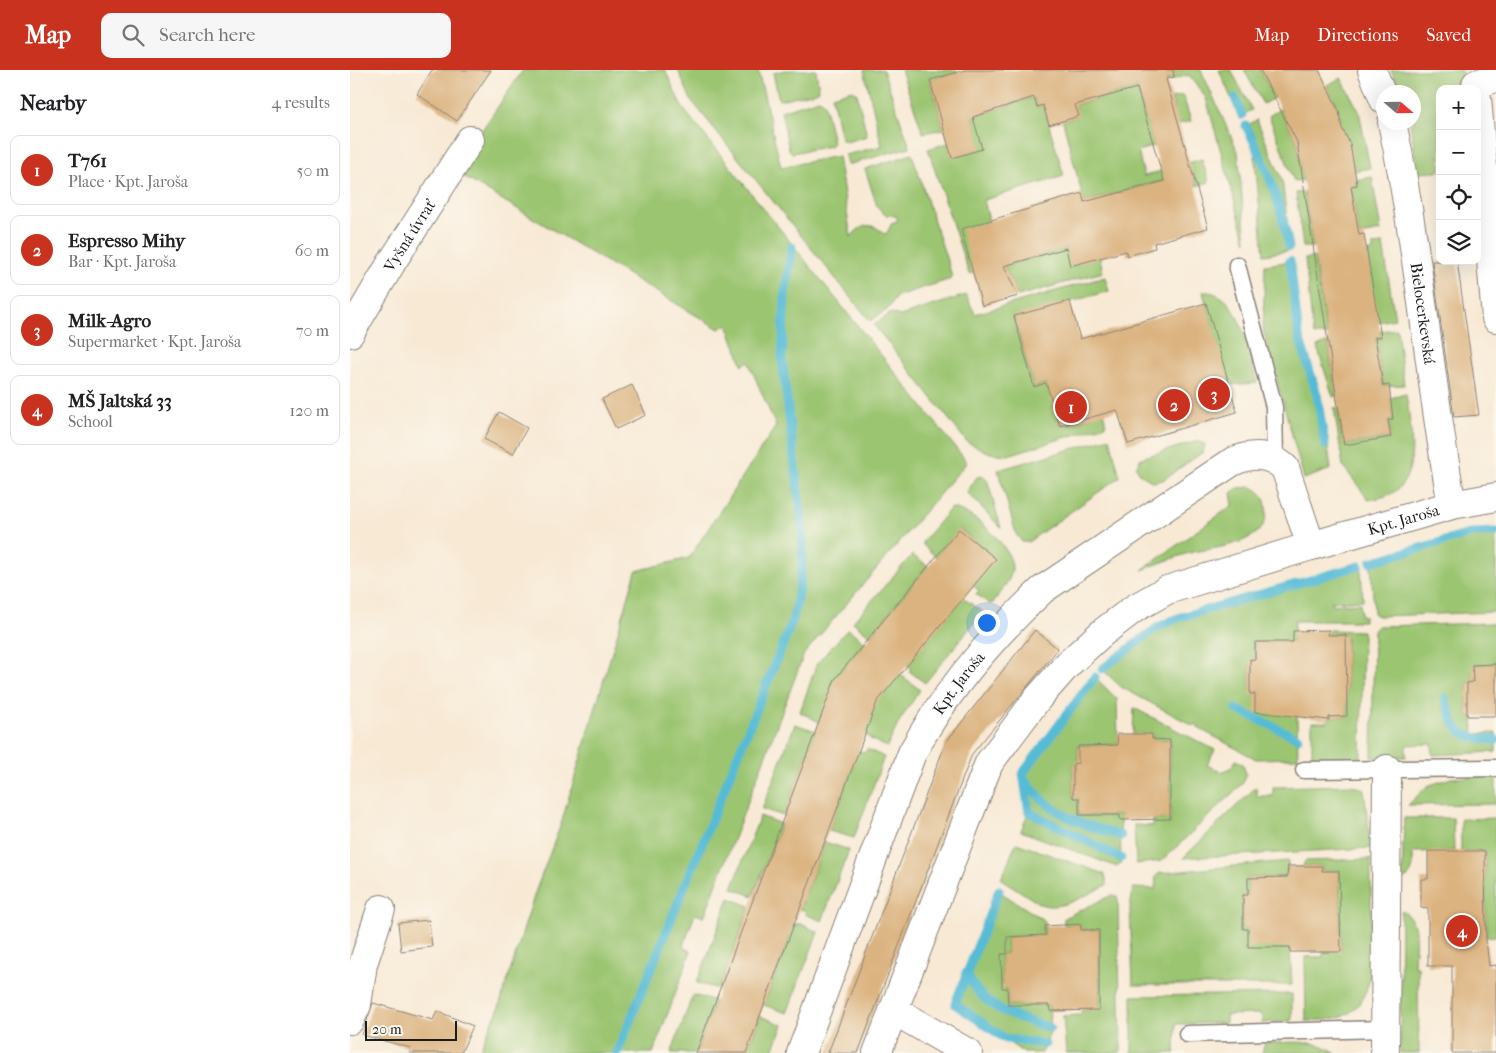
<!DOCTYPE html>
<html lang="en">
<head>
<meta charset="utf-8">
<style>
  :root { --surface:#fff; --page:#f6f6f6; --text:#202124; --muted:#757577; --line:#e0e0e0; --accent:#c8321e }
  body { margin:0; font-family:"IM FELL French Canon",serif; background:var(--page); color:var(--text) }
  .controls { position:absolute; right:15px; top:15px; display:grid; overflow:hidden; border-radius:10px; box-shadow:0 5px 20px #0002 }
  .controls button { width:45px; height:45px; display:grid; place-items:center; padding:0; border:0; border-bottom:1px solid var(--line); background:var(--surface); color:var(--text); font:25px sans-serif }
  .compass { position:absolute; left:1026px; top:15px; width:45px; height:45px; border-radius:50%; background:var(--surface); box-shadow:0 5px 20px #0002; rotate:110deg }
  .scale { position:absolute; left:15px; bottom:12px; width:92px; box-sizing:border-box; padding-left:5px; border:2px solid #1c1c1c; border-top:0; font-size:14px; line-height:18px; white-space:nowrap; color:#1c1c1c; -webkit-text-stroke:4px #fbf7ec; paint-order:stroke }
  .you { position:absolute; left:636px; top:552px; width:18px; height:18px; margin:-12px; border:4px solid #fff; border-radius:50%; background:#1a73e8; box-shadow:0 0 0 8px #1a73e833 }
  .badge { display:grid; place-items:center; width:32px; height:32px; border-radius:50%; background:var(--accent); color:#fff; font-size:16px; font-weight:700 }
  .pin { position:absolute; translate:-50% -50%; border:2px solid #fff; box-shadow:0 1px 5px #0006 }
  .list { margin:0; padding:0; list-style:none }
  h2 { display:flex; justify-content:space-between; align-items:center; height:65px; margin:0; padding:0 20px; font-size:21px }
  h2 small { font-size:16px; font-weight:400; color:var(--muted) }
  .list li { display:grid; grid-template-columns:32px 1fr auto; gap:15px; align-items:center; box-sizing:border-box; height:70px; margin:0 10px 10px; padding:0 10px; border:1px solid var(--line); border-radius:10px }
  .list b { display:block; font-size:19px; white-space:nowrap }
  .list p { margin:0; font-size:16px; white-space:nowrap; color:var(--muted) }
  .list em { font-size:16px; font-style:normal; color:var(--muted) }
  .icon { flex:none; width:28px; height:28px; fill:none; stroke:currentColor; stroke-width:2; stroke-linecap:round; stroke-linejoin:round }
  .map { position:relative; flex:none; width:1146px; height:983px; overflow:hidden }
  header { display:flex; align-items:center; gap:30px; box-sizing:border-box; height:70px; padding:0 25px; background:var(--accent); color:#fff }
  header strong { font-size:24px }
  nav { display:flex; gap:28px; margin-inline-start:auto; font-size:18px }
  .search { width:350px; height:45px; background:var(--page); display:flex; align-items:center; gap:12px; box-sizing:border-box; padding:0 18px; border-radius:10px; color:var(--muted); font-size:19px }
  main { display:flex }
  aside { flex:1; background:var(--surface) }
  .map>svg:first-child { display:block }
  .green { fill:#9bc571; stroke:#5c7046 }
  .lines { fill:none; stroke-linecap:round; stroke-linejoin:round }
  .stream { stroke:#57bbd5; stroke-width:9 }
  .building { fill:#dbb380 }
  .service-casing { stroke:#8a8278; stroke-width:19 }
  .minor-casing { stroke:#8a8278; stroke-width:30 }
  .service { stroke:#fff; stroke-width:16 }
  .minor { stroke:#fff; stroke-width:28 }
  .labels { text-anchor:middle; stroke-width:5; stroke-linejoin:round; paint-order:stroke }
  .street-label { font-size:16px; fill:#1c1c1c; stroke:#fbf7ec }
</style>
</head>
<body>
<header>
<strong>Map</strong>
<div class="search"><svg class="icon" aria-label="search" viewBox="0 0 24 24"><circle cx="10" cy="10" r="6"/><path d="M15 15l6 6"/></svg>Search here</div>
<nav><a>Map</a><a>Directions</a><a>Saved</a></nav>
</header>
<main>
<aside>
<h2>Nearby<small>4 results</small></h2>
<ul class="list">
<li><span class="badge">1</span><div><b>T761</b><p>Place · Kpt. Jaroša</p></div><em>50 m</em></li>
<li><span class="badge">2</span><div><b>Espresso Mihy</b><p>Bar · Kpt. Jaroša</p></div><em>60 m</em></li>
<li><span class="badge">3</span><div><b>Milk-Agro</b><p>Supermarket · Kpt. Jaroša</p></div><em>70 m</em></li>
<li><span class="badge">4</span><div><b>MŠ Jaltská 33</b><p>School</p></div><em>120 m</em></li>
</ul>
</aside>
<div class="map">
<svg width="1146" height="983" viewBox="0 0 1146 983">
  <rect width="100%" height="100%" fill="#fbf7ec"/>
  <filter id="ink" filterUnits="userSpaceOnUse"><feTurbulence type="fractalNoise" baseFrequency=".02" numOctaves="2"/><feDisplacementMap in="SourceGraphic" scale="10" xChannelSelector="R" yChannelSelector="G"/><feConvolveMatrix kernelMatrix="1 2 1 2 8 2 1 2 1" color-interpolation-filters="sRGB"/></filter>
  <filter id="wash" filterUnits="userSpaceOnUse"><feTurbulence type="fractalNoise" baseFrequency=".0096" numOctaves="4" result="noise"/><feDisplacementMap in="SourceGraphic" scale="20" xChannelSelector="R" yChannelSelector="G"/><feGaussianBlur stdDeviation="1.12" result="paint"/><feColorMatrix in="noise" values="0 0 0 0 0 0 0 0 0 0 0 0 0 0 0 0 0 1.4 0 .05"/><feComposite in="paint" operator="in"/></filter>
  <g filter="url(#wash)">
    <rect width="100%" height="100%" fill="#f8e9d5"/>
    <g class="green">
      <path d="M173,0h142l17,37 285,355 -163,192 -100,263 -9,-3 -12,33 8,4 -38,102h-175l20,-43 38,-120 25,-66 75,-253 53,-13 87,-132 -28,-65 -5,5 -16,-42 -8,5 -265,-158z"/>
      <path d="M328,0h80l23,97 57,-11 13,81c10,-13 21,-16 33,-3l3,-1 5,-10 6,-3 -2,-4 -11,-1 -8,-9 -12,-37 47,-15 40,122 -1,3 -54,17 -10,14 -17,11 -179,-221z"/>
      <path d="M435,0h31l3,20 -3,2 -37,8 -6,-27z"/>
      <path d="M514,0h19l27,77 -63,18 -2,-10 37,-9z"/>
      <path d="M551,0h56l1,2 -28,8 14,49 -21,4z"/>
      <path d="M814,0h37l37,82 8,90 -40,-144 -17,-23 -22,6z"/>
      <path d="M869,0h12l21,40 -13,6z"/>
      <path d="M894,0h16l14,28 -11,6z"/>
      <path d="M1041,0h70l2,19h-23v82l-22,2 -8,-50 4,-1v-30h-13z"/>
      <path d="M991,8l18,33 11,57 -16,3 -57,-29 6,38 -9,1 -25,-65 11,-7 17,33 41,-20 -3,-19 -8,-18z"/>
      <path d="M787,18l9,31 29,-7 -3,-14 11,-2 8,25 -41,11 4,14 -16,5 6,25 58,-17 7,23 -12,4 -4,-13 -109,29 -21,-81 15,-5 -3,-11z"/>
      <path d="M502,20l5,4 10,42 -21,6 -5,-3 -9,-43z"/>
      <path d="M684,27l3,10 6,-2 21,71 -80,24 5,21 -16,52 -4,1 -41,-125 20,-6 4,14 29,-8 -8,-32z"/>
      <path d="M469,29l5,3 9,41 -3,3 -38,7 -3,-3 -8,-39z"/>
      <path d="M907,50l25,60 9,70 -27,5 -10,-105 -10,-23z"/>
      <path d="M1022,107l9,54 -22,4 -8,-49 5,-1v-5z"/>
      <path d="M954,122l9,55h-10l-7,-54z"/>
      <path d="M1033,174l12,75 -17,3 -14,-53 6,-1 -3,-16 6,-1v-6z"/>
      <path d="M716,178l34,10 3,14 -85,24 -14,-30z"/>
      <path d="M964,187l13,78h-13l-1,-2 -8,-74z"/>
      <path d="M942,191l10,73 19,61 10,74 -27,10 -41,-150 2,-64z"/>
      <path d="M755,207l4,14 -95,27 20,69 55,-16 -37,28 8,27 32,-9 11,-8 3,16 -98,30 -18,-2 -23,-11 -93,-117 17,-12 9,3 66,-21 9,19z"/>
      <path d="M853,222c39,-2 45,62 54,91l-30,2z"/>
      <path d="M1047,259l7,56 -21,1 -8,-49h6l-1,-6z"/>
      <path d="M978,272l8,54 -3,1 -16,-50z"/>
      <path d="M1056,324c5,37 21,104 -38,105l-25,-33 -9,-58 4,-1 6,38 47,-8 -3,-17 5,-1 -3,-21z"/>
      <path d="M760,368l10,39 -92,65h-6l-6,-8 -18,-64z"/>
      <path d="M848,371l7,3 -2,8 -40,28 -10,2 -13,-8 -4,-7 5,-9z"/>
      <path d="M633,406l4,3 14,49 -34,-36 10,-15z"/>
      <path d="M901,417c9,4 14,9 15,20 6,38 -51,40 -77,46 -16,5 -32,11 -47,17l91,-65 -2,-12 7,-5z"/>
      <path d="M601,438c21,2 62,38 61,61 -1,12 -13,24 -19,34l-3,1 -14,-10 3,-4 -6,-4 22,-27 -35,-30 -24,28 -13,-12v-4z"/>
      <path d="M1146,464v78l-118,4 -4,-2 -3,-50 102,-29z"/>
      <path d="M562,485l16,11 -58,70 -17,-14z"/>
      <path d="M1011,498l2,32 -32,2 1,3 28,-2 1,13h3v5h-69l-2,21h-38v18h-5v33l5,1 42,22 1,42 -42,1 -58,-31 1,-2 -4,-2 -1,2 -73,-39 -19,-18 57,-41 34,-16z"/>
      <path d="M613,528l20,14 -58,71 -16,-12 2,-3 -4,-3z"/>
      <path d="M1146,553v41l-23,1v17l-6,1v33h6l1,18 22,-1v19l-63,3 -1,-11 -26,1v12h-34l2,-128 3,-3z"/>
      <path d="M498,559l17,13 -24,30 59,2 20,16 -20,30 -13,27 -17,-8v-2l-51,-15 -19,-10 17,-49z"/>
      <path d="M979,560l34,1 -2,126h-49v-35h16l1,-5 18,-1 -1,-81h-18z"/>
      <path d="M745,607l22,22 1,46 -40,1v17l-5,1v33l6,1v17h41l1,48 -4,4 -96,-36 7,-18 2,-2 -6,-38z"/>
      <path d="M784,638l81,42 -8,15 14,7 11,-5 4,-7 7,4 3,11 -3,8 -81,78 -26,3 -2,-39 19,1v-6l17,-2v-78l-18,-1v-4l-19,-1z"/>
      <path d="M445,654l21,7 -32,85 -22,-7z"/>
      <path d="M517,679l17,8 -30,81 -25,-7 29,-80 7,1z"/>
      <path d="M1146,706v28l-88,1 19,-19 24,-8z"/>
      <path d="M1001,715l13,4 7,59 -188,10 73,-71 1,9h16v-9z"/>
      <path d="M410,746l21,8 -28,72 -21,-8z"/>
      <path d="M1054,748h49l1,33 -41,1c0,13 2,23 -11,28z"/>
      <path d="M1146,748v118l-10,1 -1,-86h-24v-32z"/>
      <path d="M475,772l24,8 -27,71 -17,-7 1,-3 -6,-2z"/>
      <path d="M666,773l89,31 2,11c-20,9 -46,27 -67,19l-39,-25z"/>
      <path d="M1021,789v114c-9,42 -25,47 -65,48l-1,-64h18v-5l18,-1 -2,-80h-17v-5h-19l2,-5z"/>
      <path d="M938,791l-1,16 -39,1v17h-5v34h5l42,18 2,38h-159l-3,-76 3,-21 22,1 1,-13 4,-3z"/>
      <path d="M647,820l48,31v14l-38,2v17h-6l1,33 5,1 1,17h41l2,25 -9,23h-18l-71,-49z"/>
      <path d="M762,825l5,1 1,4 3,151 -2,2h-53l-3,-37 18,-1 1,-5 17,-1v-79h-18l-1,-6 -16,1v-7z"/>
      <path d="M379,828l21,8 -31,83 -22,-6z"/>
      <path d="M1051,841c21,7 13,37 13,55h4l1,87h-19z"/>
      <path d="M444,854h7l17,8 -31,81 -23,-8z"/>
      <path d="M942,924v27l-30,2 -1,-9 -35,1v8l-50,1 -1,29h-43v-57z"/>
      <path d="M343,925l22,6 -19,52h-25z"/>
      <path d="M410,946l23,9 -11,28h-26z"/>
      <path d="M915,973c24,0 51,-5 71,10h-74z"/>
    </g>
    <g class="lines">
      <g class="stream">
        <path d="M885,28l7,17"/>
        <path d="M896,56c21,40 35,77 43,121"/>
        <path d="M940,191l9,75 18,59 8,50"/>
        <path d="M1021,492l102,-29 23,-1"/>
        <path d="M752,599l56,-42 20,-9 181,-52"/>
        <path d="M745,607l-72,96 6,39 92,46"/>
        <path d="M1095,628c11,36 14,39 51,42"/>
        <path d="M886,639l62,29"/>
        <path d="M675,710c26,36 55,43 96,56"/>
        <path d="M649,820l-44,114 51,35 39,5"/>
        <path d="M616,903c18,38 48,43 84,55"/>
        <path d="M267,983l175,-431c9,-34 13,-65 10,-100l-20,-162 3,-65 7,-48"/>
      </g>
    </g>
    <g id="blocks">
      <g class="building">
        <path d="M82,0h59l-34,51 -40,-27z"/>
        <path d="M615,0h208l1,7 -8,2 42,149 -54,15 1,5 -28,8 -1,-5 -56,15 -4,-18 -62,18 14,30 -36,10 -21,-77 121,-36 2,9 80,-21 -27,-93 -62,17 4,11 -30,9 -6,-20 -6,2 -3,-10 -61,20 9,32 -30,9 -22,-78z"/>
        <path d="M910,0h59l20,41 3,17 8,16 7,41 -6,1 8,49 5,-1 17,103h-6l8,49 6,-1 4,34 -5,1 3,17 -47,8 -47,-303z"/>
        <path d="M1082,191h25l22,154 -25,2z"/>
        <path d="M720,231l10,38 126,-36 31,109 -109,32 -11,-34 -57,16 -14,-43 -12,4 -20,-71z"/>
        <path d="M282,315l14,30 -30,14 -14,-30z"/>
        <path d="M149,342l28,16 -14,26 -29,-15z"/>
        <path d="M609,459l37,30 -119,143 -131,351h-50l139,-374z"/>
        <path d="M685,560l23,19 -86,105 -114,299h-30l118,-311z"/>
        <path d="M979,560l-1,5h18l1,81 -18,1v3l-74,-8v-18h-5v-35l5,1v-18h38v-11z"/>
        <path d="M1146,594v52h-29v-33l6,-1 -1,-17z"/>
        <path d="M767,664h35v5l18,1v79l-50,1v-5h-41v-17h-6v-34l5,-1v-17l40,-1z"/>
        <path d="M1078,781h57l1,89 3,26 7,-1v88h-44v-87h-24v-57l-7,-1v-29h7z"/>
        <path d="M938,796h34v5h17l2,81h-51v-5h-42v-18h-5v-34h5v-17l39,-1z"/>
        <path d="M79,850l3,27 -31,4 -3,-28z"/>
        <path d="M730,854l1,6h18v80l-49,1 -1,-6h-41l-1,-17h-5l-1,-34h6v-17l38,-2v-9z"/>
        <path d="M23,933l60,17 4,-9 36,15 -12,27h-52l2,-5 -49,-13z"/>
      </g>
    </g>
  </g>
  <g filter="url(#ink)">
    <use href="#blocks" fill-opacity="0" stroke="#8a8278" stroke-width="1"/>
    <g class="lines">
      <defs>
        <g id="service">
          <path d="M887,195l37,142 1,52"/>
          <path d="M954,700l192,-2"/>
          <path d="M837,964l198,-5"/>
        </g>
        <g id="minor">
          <path d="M1022,0l12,30"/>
          <path d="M1126,14l20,-6"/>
          <path d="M1127,28l19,220"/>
          <path id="s1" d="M1042,52c27,127 37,256 60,383"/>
          <path id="s2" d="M0,263l42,-71 78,-122"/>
          <path id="s3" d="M961,476l141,-41 44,-8"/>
          <path d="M543,940l75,43"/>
          <path d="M0,950l7,-15 6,-41 18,-55"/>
          <path id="s4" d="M451,983l111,-300c33,-61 79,-115 130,-163l190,-128c20,-9 37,-9 53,6l26,78 -144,44 -32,18 -33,25 -34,31 -30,34 -49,65 -112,290"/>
          <path d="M1035,983l2,-284"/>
        </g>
      </defs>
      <use href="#service" class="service-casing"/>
      <use href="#minor" class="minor-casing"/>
      <use href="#service" class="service"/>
      <use href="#minor" class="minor"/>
    </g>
  </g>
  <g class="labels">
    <g class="street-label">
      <text dy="6" stroke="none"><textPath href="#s2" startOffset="114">Vyšná úvrať</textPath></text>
      <text dy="6" stroke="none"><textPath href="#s1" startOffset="194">Bielocerkevská</textPath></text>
      <text dy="6" stroke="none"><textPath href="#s3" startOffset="96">Kpt. Jaroša</textPath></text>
      <text dy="6" stroke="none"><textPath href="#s4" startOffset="404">Kpt. Jaroša</textPath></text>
    </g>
  </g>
</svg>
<div class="controls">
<button>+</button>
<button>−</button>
<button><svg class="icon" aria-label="locate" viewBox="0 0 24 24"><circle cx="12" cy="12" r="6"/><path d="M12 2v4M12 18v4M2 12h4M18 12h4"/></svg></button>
<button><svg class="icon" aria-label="layers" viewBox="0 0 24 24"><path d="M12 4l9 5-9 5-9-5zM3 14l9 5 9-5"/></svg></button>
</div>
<svg class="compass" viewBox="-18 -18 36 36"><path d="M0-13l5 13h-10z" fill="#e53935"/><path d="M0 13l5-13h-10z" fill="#757577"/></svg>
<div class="scale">20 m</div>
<div class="you"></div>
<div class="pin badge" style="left:721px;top:337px">1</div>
<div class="pin badge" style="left:824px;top:335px">2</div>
<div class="pin badge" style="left:864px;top:324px">3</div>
<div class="pin badge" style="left:1112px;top:861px">4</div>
</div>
</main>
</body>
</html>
